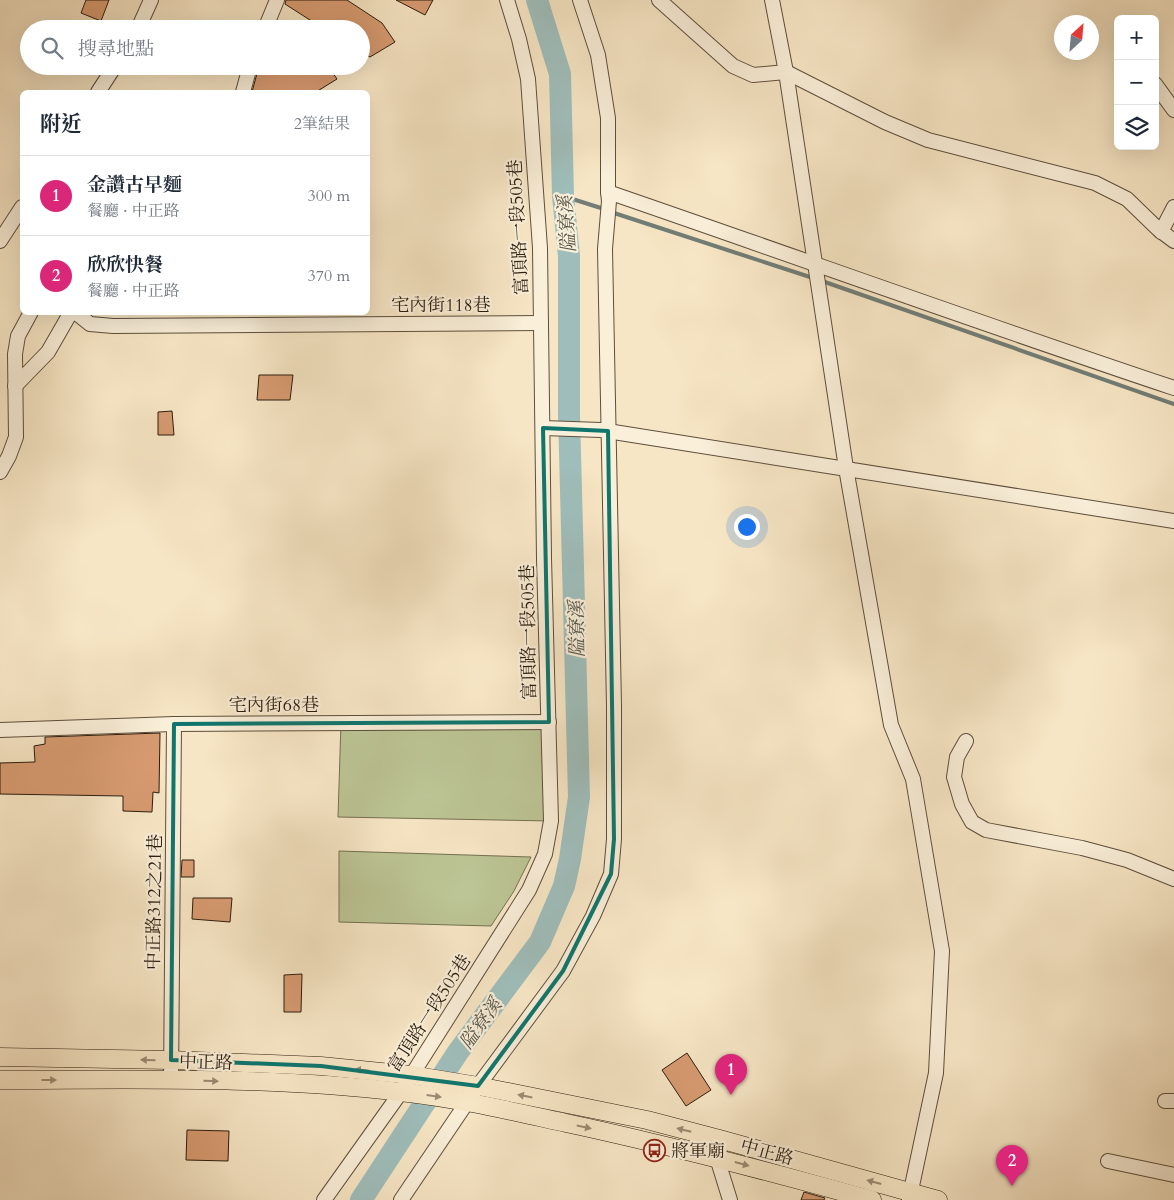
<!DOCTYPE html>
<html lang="zh-TW">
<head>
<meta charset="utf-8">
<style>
  :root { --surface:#fff; --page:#f2f2f3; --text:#1f2937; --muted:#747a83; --line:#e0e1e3; --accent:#db2777 }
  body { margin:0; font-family:Cardo,"Noto Serif TC",serif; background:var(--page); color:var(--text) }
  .controls { position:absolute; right:15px; top:15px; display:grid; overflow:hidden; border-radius:8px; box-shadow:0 5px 20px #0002 }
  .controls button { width:45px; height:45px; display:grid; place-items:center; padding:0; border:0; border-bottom:1px solid var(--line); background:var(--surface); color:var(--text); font:25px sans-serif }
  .compass { position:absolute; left:1054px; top:15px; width:45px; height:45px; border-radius:50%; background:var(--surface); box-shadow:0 5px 20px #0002; rotate:26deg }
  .you { position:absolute; left:746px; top:526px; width:18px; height:18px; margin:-12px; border:4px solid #fff; border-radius:50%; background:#1a73e8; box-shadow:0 0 0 8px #1a73e833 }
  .badge { display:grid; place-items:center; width:32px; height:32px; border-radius:50%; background:var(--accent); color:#fff; font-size:16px; font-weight:700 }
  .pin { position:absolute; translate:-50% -41px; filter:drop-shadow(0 1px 2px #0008) }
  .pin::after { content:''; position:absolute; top:26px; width:18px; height:15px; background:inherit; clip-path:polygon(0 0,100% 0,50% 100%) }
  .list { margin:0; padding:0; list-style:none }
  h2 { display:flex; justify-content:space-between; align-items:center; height:65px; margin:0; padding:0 20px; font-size:21px }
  h2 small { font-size:16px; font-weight:400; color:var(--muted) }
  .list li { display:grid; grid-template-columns:32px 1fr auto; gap:15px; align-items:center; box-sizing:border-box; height:80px; padding:0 20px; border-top:1px solid var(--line) }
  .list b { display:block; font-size:19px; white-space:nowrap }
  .list p { margin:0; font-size:16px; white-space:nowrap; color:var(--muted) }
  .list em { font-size:16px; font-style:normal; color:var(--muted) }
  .icon { flex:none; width:28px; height:28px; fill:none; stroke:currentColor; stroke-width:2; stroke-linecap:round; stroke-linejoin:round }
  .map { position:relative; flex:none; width:1174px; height:1200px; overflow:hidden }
  .search { position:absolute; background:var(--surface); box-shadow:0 5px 20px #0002; left:20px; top:20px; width:350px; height:55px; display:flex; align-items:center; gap:12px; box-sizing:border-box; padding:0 18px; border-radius:28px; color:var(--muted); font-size:19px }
  .panel { position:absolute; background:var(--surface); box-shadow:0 5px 20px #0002; left:20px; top:90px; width:350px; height:225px; border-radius:8px }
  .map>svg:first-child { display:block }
  .green { fill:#bcc595; stroke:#747052 }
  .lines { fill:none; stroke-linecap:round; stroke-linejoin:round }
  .stream { stroke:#717d76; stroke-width:4 }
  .river { stroke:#9fbebb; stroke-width:22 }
  .building { fill:#d89b71; stroke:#2b1c0e }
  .minor-casing { stroke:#5e4e3c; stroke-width:16 }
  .major-casing { stroke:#2b1c0e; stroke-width:19 }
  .minor { stroke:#faefd9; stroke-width:14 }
  .major { stroke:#f7e6c5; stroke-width:18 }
  .oneway { fill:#9b8b73 }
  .marked { fill:none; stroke:#0f766e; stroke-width:4; stroke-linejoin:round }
  .labels { text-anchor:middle; stroke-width:4.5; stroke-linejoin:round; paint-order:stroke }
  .street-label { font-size:18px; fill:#2b1c0e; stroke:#faefd9 }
  .poi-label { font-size:18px; fill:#2b1c0e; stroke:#faefd9; text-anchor:start }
  .water-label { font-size:19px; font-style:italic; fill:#54554b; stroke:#faefd9 }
</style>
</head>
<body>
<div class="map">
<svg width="1174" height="1200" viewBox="0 0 1174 1200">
  <rect width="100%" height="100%" fill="#f7e6c5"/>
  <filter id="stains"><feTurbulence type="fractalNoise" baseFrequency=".004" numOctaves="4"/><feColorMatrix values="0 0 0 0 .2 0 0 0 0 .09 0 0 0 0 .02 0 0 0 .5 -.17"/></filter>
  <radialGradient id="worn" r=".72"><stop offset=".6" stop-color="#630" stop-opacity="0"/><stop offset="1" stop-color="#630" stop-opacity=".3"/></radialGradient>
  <g class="green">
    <path d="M544,722l7,99 -213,-4 3,-94z"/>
    <path d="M339,851l192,6 -17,34 -23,35 -152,-4z"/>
  </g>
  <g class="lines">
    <g class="stream">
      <path d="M563,196l41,13"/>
      <path d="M611,212l202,66"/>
      <path d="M822,281l352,123"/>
    </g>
    <path class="river" d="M361,1200l97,-148 82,-110 24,-56 6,-27 9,-62 -10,-383v-158l-6,-60 -3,-122 -23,-74"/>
  </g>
  <g class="building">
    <path d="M86,0h23l-8,21 -20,-8z"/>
    <path d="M286,0h61l35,23 13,19 -25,15 -9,-5v-23h-37l-39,-25z"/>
    <path d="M396,0h37l-8,15z"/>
    <path d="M259,66h27l14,8 4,-8h24l9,13 -21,13h-64z"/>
    <path d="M259,375h34l-3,25h-33z"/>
    <path d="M172,411l2,24h-16v-23z"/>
    <path d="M160,733l-1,60 -6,-1 -1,20 -29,-1v-15l-123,-2v-31l35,-1 -1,-16 11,-2v-7z"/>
    <path d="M182,860h12v17h-13z"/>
    <path d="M193,898h39l-2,24 -38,-3z"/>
    <path d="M302,974l-1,38h-17v-37z"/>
    <path d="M687,1053l24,37 -25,16 -24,-36z"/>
    <path d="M187,1130l42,1 -1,30 -42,-1z"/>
    <path d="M804,1192l21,6 -1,2h-23z"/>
  </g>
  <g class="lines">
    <defs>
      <g id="minor">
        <path d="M659,0l74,66 20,9 33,-3 99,50 43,18 167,43 32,16 31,30 16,12"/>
        <path d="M772,0l14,72 60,396 45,257 22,54 29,172 -6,122 -27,127"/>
        <path d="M138,29l13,-29"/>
        <path d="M265,29l12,-29"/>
        <path d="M1155,84l19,26"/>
        <path d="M98,92l17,-26"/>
        <path d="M243,92l7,-26"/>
        <path d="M608,192c189,65 377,133 566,196"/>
        <path d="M1161,232l13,-25"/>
        <path d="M0,241l22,-34"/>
        <path d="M75,312l15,12 23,2 428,-3"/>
        <path d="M15,386l33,-34 23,-40"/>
        <path d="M543,428l58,2 573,91"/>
        <path d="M0,472l9,-16 7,-19 -1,-83 3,-18 13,-24"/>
        <path d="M0,730l174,-6 375,-2"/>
        <path d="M966,741l-9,16 -3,20 8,27 10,18 14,8 96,18 45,12 47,19"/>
        <path d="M171,1081l3,-357"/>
        <path d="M1165,1101h9"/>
        <path d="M723,1140l-6,18 13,42"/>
        <path d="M1108,1161l66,14"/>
        <path d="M324,1200l77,-108 128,-202 16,-36 6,-33 -7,-263 -4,-310 -12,-169 -9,-40 -12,-39"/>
        <path d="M401,1200l77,-114 85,-115 30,-55 18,-42 3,-35v-133l-9,-457 4,-48 -1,-9v-74l-10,-63 -18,-55"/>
      </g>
      <g id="major">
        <path d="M0,1057l171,3 150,6 90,9 67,11 169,34 76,20 215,60"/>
        <path d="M0,1080c133,0 268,-4 400,12 56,6 111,19 166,31 103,22 205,49 306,77"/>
      </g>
    </defs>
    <use href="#minor" class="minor-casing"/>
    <use href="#major" class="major-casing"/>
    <use href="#minor" class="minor"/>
    <use href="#major" class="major"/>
  </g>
  <defs><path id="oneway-solid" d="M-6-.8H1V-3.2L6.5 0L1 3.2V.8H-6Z" transform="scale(1.25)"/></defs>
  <g class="oneway">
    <use href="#oneway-solid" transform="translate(148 1060) rotate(-179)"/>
    <use href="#oneway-solid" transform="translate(362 1070) rotate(-174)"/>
    <use href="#oneway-solid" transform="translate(49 1080)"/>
    <use href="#oneway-solid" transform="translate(211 1081) rotate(1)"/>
    <use href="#oneway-solid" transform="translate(434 1096) rotate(8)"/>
    <use href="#oneway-solid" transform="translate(525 1096) rotate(-169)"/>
    <use href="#oneway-solid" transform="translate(584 1127) rotate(12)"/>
    <use href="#oneway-solid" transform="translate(684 1130) rotate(-166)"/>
    <use href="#oneway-solid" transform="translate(742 1164) rotate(15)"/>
    <use href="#oneway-solid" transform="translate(874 1182) rotate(-165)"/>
  </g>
  <path class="marked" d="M543,428l65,3 6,408 -3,35 -48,97 -85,115 -157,-20 -150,-6 3,-336 375,-2z"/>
  <defs>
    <symbol id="bus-ring" viewBox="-11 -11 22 22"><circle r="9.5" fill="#faefd9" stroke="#8f2418" stroke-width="1.5"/><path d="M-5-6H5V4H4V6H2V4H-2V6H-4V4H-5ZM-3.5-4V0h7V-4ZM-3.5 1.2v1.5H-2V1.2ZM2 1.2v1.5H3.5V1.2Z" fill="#8f2418"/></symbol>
  </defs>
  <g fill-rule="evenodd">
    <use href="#bus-ring" x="642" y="1138" width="25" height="25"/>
  </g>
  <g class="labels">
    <g class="street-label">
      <text transform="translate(518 227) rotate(-93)" y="6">富頂路一段505巷</text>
      <text x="441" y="311">宅內街118巷</text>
      <text transform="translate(528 632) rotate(-91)" y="6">富頂路一段505巷</text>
      <text x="274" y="711">宅內街68巷</text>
      <text transform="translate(154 902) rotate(-89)" y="6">中正路312之21巷</text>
      <text transform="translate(429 1013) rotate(-57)" y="6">富頂路一段505巷</text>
      <text transform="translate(206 1062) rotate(2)" y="6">中正路</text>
      <text transform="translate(767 1152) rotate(15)" y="6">中正路</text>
    </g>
    <g class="poi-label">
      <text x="671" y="1157">將軍廟</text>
    </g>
    <g class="water-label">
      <text transform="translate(566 224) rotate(-94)" y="7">隘寮溪</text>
      <text transform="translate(576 629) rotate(-91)" y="7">隘寮溪</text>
      <text transform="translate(480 1023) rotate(-54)" y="7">隘寮溪</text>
    </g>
  </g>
  <rect width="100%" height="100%" filter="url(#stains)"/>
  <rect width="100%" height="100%" fill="url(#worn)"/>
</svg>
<div class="controls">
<button>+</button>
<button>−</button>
<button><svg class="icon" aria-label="layers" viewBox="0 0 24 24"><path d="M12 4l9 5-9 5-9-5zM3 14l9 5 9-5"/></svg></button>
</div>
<svg class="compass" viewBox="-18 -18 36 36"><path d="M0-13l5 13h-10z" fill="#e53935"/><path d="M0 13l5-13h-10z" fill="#747a83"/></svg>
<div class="you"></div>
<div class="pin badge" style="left:731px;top:1095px">1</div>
<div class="pin badge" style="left:1012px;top:1186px">2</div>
<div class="search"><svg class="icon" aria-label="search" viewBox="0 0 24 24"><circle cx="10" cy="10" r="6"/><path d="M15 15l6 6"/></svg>搜尋地點</div>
<section class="panel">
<h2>附近<small>2筆結果</small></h2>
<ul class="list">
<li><span class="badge">1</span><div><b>金讚古早麵</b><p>餐廳 · 中正路</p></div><em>300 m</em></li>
<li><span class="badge">2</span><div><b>欣欣快餐</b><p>餐廳 · 中正路</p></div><em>370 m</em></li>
</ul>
</section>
</div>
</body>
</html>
